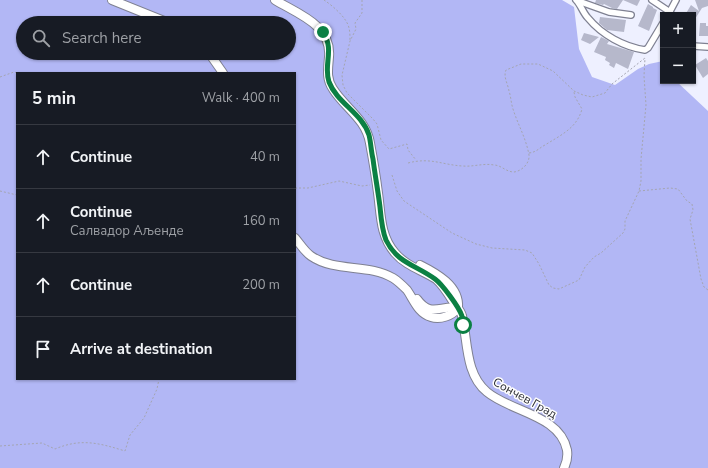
<!DOCTYPE html>
<html lang="en">
<head>
<meta charset="utf-8">
<style>
  :root { --surface:#171b24; --page:#20242c; --text:#f1f3f6; --muted:#9ea1a6; --line:#363941 }
  body { margin:0; font-family:"Nunito Sans",sans-serif; background:var(--page); color:var(--text) }
  .controls { position:absolute; right:12px; top:12px; display:grid; overflow:hidden; border-radius:0px; box-shadow:0 1px 3px #0004 }
  .controls button { width:36px; height:36px; display:grid; place-items:center; padding:0; border:0; border-bottom:1px solid var(--line); background:var(--surface); color:var(--text); font:20px sans-serif }
  .stop { position:absolute; width:12px; height:12px; margin:-9px; border:3px solid #0b8043; border-radius:50%; background:#fff }
  .stop.end { background:#0b8043; border-color:#fff; box-shadow:0 1px 4px #0008 }
  .list { margin:0; padding:0; list-style:none }
  h2 { display:flex; justify-content:space-between; align-items:center; height:52px; margin:0; padding:0 16px; font-size:17px }
  h2 small { font-size:13px; font-weight:400; color:var(--muted) }
  .list li { display:grid; grid-template-columns:26px 1fr auto; gap:12px; align-items:center; box-sizing:border-box; height:64px; padding:0 16px; border-top:1px solid var(--line) }
  .list b { display:block; font-size:15px; white-space:nowrap }
  .list p { margin:0; font-size:13px; white-space:nowrap; color:var(--muted) }
  .list em { font-size:13px; font-style:normal; color:var(--muted) }
  .icon { flex:none; width:22px; height:22px; fill:none; stroke:currentColor; stroke-width:2; stroke-linecap:round; stroke-linejoin:round }
  .map { position:relative; flex:none; width:708px; height:468px; overflow:hidden }
  .search { position:absolute; background:var(--surface); box-shadow:0 1px 3px #0004; left:16px; top:16px; width:280px; height:44px; display:flex; align-items:center; gap:10px; box-sizing:border-box; padding:0 14px; border-radius:22px; color:var(--muted); font-size:15px }
  .panel { position:absolute; background:var(--surface); box-shadow:0 1px 3px #0004; left:16px; top:72px; width:280px; height:308px; border-radius:0px }
  .map>svg:first-child { display:block }
  .green { fill:#b2b7f5; fill-rule:evenodd }
  .building { fill:#b6b8cb }
  .lines { fill:none; stroke-linecap:round; stroke-linejoin:round }
  .street-casing { stroke:#7f8192; stroke-width:8 }
  .secondary-casing { stroke:#7f8192; stroke-width:10 }
  .path { stroke:#a4a5b1; stroke-width:1; stroke-dasharray:2 2; stroke-linecap:butt }
  .street { stroke:#fff; stroke-width:5.5 }
  .secondary { stroke:#fff; stroke-width:8 }
  .route { stroke:#0b8043; stroke-width:5 }
  .labels { text-anchor:middle; stroke-width:3; stroke-linejoin:round; paint-order:stroke }
  .street-label { font-size:12px; fill:#2c2d34; stroke:#fefefe }
</style>
</head>
<body>
<div class="map">
<svg width="708" height="468" viewBox="0 0 708 468">
  <rect width="100%" height="100%" fill="#eef0ff"/>
  <path class="green" d="M0,0h562l12,7 5,42 13,28 23,8 23,-16 11,-5 14,-3v20h13l32,30v357h-708zM23,23h266v30h-266zM17,73h278v306h-278z"/>
  <g class="building">
    <path d="M596,0h27l-6,9 -5,-1 -8,-4 -1,1 -8,-2z"/>
    <path d="M623,0h17l-3,6z"/>
    <path d="M695,0h13v6l-6,2 -9,14v-7h-8l6,-10 8,6z"/>
    <path d="M648,4l5,3v1l4,2 -8,21 -11,-5z"/>
    <path d="M600,17l26,3 -2,12 -17,-2 -8,-7z"/>
    <path d="M700,23h6v3h2v10h-9z"/>
    <path d="M584,33l15,4 -9,7 -9,-4z"/>
    <path d="M601,37l8,4 -2,3 27,8 -6,17 -12,-6 -2,5 -5,-3 1,-2 -5,-3 1,-3 -12,-5z"/>
    <path d="M706,58l2,3v13l-5,4 -8,-13z"/>
  </g>
  <g class="lines">
    <defs>
      <g id="street">
        <path d="M576,0c5,5 7,13 12,18 14,17 36,29 57,32l3,-2 15,-25"/>
        <path d="M652,0l18,12"/>
        <path d="M578,1l31,11 22,3"/>
        <path d="M668,15l8,-15"/>
        <path d="M693,46l15,1"/>
      </g>
      <g id="secondary">
        <path d="M112,0l57,23"/>
        <path d="M275,0c23,14 57,25 54,57 -1,12 -3,22 4,32 12,19 33,30 37,54 3,16 6,34 8,50 3,21 2,43 17,60 11,13 27,17 41,26 7,6 13,16 18,24 3,4 7,8 8,13 6,25 3,58 25,76 24,20 73,23 80,58 1,7 0,12 -3,18"/>
        <path d="M209,53l14,20"/>
        <path d="M295,238c5,6 10,14 16,18 25,17 57,7 82,22 5,3 10,8 14,12 7,10 11,23 24,27 9,3 21,-1 27,-9"/>
        <path d="M420,265c16,8 40,21 38,43"/>
        <path d="M417,299c14,19 23,6 41,9"/>
      </g>
    </defs>
    <use href="#street" class="street-casing"/>
    <use href="#secondary" class="secondary-casing"/>
    <g class="path">
      <path d="M324,0c9,6 23,18 25,28 1,4 1,9 1,13"/>
      <path d="M362,0v13l-7,10 1,6 -6,12 -8,34 1,10 4,8 26,26 4,5 4,16 8,9 18,-5 1,6 8,10"/>
      <path d="M0,77l14,-5 3,1"/>
      <path d="M529,153c8,-1 10,-5 16,-8 16,-10 32,-17 37,-36l-7,-12 -1,-5"/>
      <path d="M408,163c23,-6 34,2 55,3 10,1 20,-3 31,-1 7,0 12,7 20,7 8,-1 16,-9 15,-17 -3,-17 -11,-30 -16,-46 -2,-6 -2,-12 -4,-18 -1,-7 -6,-14 -3,-21l15,-6h17l15,7 21,20 9,4 9,2 13,-4 7,-9 33,-26"/>
      <path d="M392,175l5,16 7,10 48,32 24,11 16,4 33,2 7,3 7,11 10,21 4,3 6,1 20,-9 6,-13 9,-10 7,-4 22,-20 2,-4v-8l14,-30 2,-10v-22l5,-54 -2,-29 1,-18"/>
      <path d="M295,188h13l31,-7 23,5 8,-1"/>
      <path d="M0,191l17,4"/>
      <path d="M639,191l31,-3 8,1 9,12 5,3 1,6 -3,9 11,60 3,8 4,3"/>
      <path d="M0,446l42,-3 13,6c26,-11 44,-6 70,2l5,-16 14,-17 13,-29 2,-10"/>
    </g>
    <use href="#street" class="street"/>
    <use href="#secondary" class="secondary"/>
  </g>
  <g class="lines">
    <path class="route" d="M323,32c12,18 0,33 6,50 8,21 33,31 40,53 2,8 2,16 4,24 2,16 5,32 7,48 1,11 2,23 6,33 11,23 30,25 49,39 7,5 24,28 27,37 1,2 1,6 1,9"/>
  </g>
  <g class="labels">
    <g class="street-label">
      <text transform="translate(525 398) rotate(29)" y="4">Сончев Град</text>
    </g>
  </g>
</svg>
<div class="controls">
<button>+</button>
<button>−</button>
</div>
<div class="stop" style="left:463px;top:325px"></div>
<div class="stop end" style="left:323px;top:32px"></div>
<div class="search"><svg class="icon" aria-label="search" viewBox="0 0 24 24"><circle cx="10" cy="10" r="6"/><path d="M15 15l6 6"/></svg>Search here</div>
<section class="panel">
<h2>5 min<small>Walk · 400 m</small></h2>
<ul class="list">
<li><svg class="icon" aria-label="ahead" viewBox="0 0 24 24"><path d="M12 20V5M6 11l6-6 6 6"/></svg><div><b>Continue</b></div><em>40 m</em></li>
<li><svg class="icon" aria-label="ahead" viewBox="0 0 24 24"><path d="M12 20V5M6 11l6-6 6 6"/></svg><div><b>Continue</b><p>Салвадор Аљенде</p></div><em>160 m</em></li>
<li><svg class="icon" aria-label="ahead" viewBox="0 0 24 24"><path d="M12 20V5M6 11l6-6 6 6"/></svg><div><b>Continue</b></div><em>200 m</em></li>
<li><svg class="icon" aria-label="arrive" viewBox="0 0 24 24"><path d="M6 21V4h12l-3 4 3 4H6"/></svg><div><b>Arrive at destination</b></div></li>
</ul>
</section>
</div>
</body>
</html>
